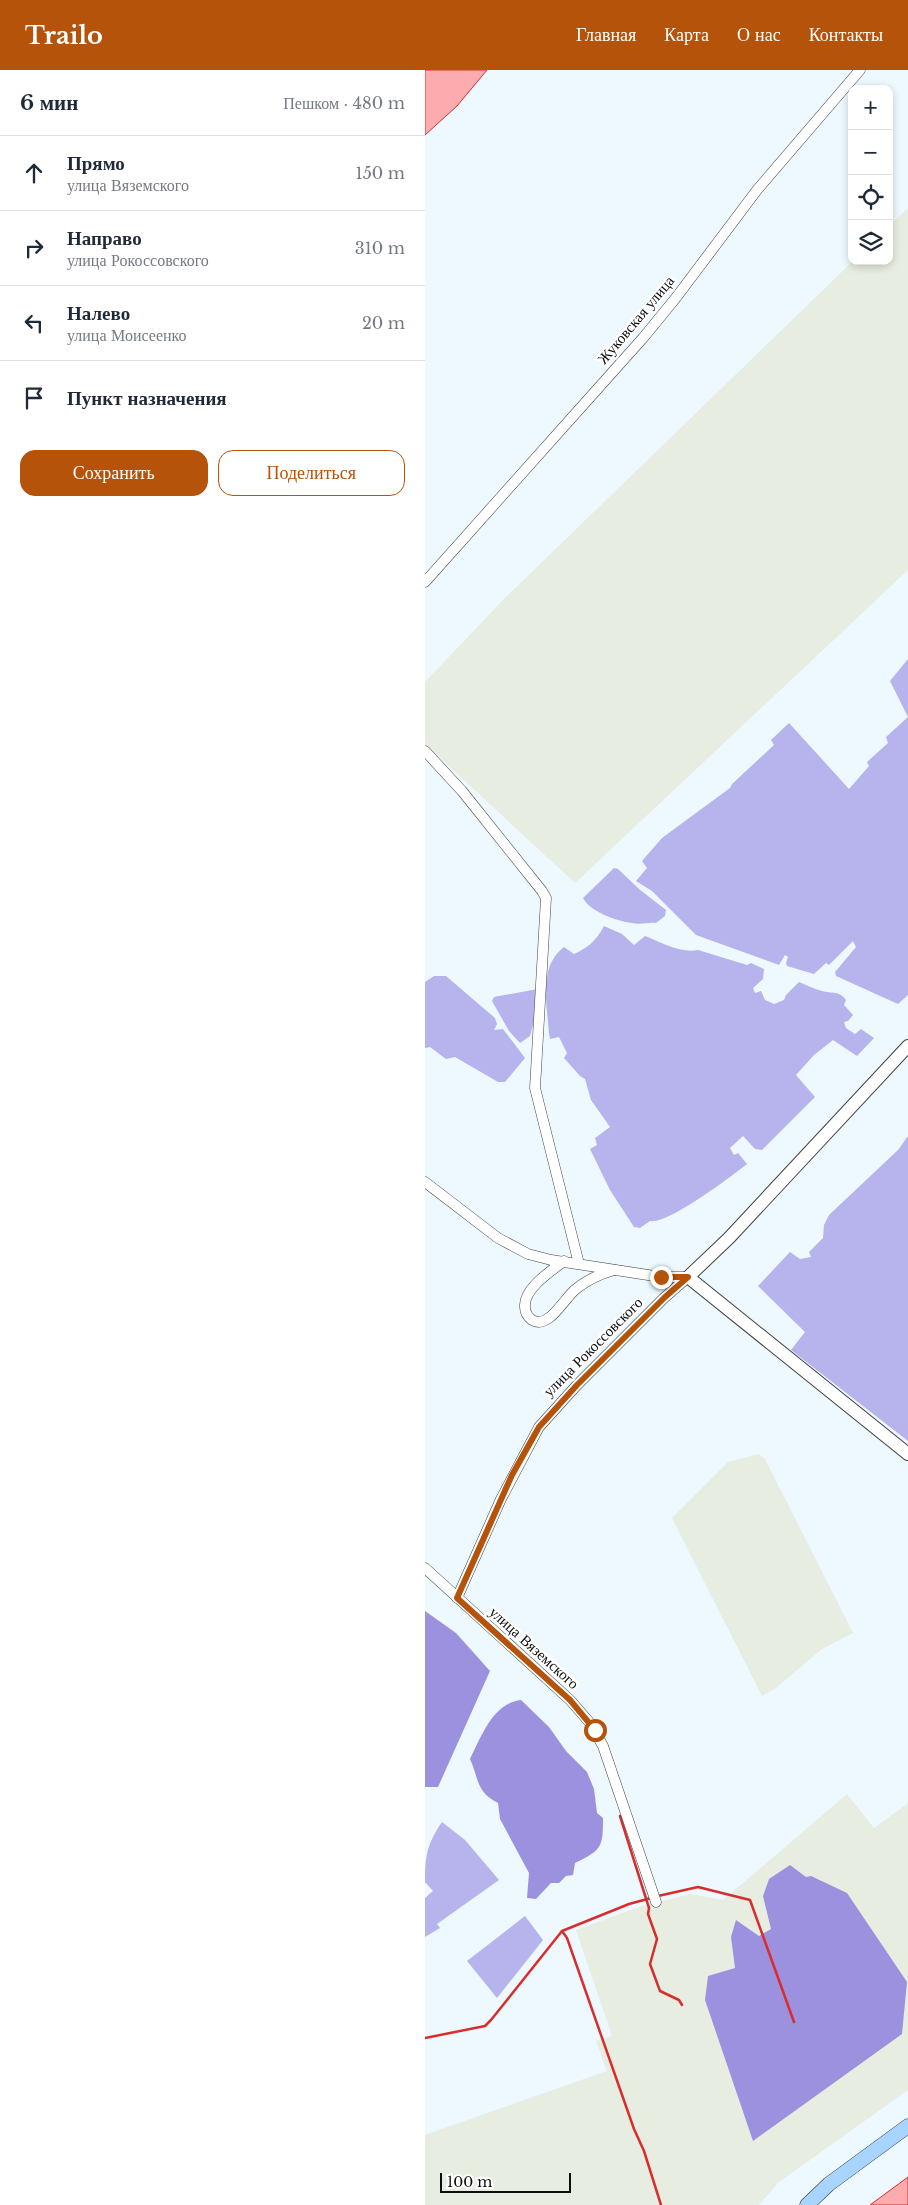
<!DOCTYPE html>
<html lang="ru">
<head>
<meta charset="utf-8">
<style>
  :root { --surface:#fff; --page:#f2f2f3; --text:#1f2937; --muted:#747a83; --line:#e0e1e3; --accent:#b45309 }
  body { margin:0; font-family:"Libre Baskerville",serif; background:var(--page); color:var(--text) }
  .controls { position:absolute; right:15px; top:15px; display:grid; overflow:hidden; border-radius:10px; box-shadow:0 2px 8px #0003 }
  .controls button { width:45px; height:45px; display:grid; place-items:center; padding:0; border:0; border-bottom:1px solid var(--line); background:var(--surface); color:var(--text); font:25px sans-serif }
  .scale { position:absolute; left:15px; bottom:12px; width:131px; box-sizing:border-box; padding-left:5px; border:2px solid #0d0d0d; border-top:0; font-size:14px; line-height:18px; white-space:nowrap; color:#0d0d0d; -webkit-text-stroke:4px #fff; paint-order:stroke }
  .stop { position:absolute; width:15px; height:15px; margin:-11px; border:4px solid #b45309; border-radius:50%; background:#fff }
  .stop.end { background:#b45309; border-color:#fff; box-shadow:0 1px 5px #0008 }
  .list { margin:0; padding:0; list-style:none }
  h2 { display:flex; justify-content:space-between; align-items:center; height:65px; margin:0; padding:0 20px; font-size:21px }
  h2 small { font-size:16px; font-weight:400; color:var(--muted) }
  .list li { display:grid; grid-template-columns:32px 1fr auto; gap:15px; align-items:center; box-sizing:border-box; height:75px; padding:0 20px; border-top:1px solid var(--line) }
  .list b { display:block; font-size:19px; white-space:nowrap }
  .list p { margin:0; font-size:16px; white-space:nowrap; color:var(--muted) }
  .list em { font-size:16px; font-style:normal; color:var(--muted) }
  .actions { display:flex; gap:10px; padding:15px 20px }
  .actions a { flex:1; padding:11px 0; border:1px solid var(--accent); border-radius:15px; text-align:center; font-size:18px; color:var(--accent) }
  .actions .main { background:var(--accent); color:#fff }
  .icon { flex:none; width:28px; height:28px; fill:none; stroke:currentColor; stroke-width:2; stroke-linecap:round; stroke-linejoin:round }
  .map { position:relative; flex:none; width:483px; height:2135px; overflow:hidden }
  header { display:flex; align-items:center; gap:30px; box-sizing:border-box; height:70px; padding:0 25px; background:var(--accent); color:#fff }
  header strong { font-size:24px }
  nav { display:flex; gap:28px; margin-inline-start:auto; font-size:18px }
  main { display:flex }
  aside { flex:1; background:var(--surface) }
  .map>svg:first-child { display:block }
  .industrial { fill:#e7ede0 }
  .green { fill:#b7b3ed }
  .forest { fill:#9c91df }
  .water { fill:#fcacaf; stroke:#d92d2d }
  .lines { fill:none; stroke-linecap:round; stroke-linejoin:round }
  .stream { stroke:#d92d2d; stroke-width:2.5 }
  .minor-casing { stroke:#404040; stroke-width:11 }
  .tertiary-casing { stroke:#404040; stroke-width:14 }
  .secondary-casing { stroke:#2f2f2f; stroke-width:15 }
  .minor { stroke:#fff; stroke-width:10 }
  .tertiary { stroke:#fff; stroke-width:12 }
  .secondary { stroke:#a8d5ff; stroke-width:14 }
  .route { stroke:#b45309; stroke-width:6 }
  .labels { text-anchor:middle; stroke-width:5; stroke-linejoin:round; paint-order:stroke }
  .street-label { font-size:15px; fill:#0d0d0d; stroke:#fff }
</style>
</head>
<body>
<header>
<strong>Trailo</strong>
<nav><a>Главная</a><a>Карта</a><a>О нас</a><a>Контакты</a></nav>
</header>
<main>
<aside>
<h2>6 мин<small>Пешком · 480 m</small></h2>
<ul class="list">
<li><svg class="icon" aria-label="ahead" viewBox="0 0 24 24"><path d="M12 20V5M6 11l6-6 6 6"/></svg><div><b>Прямо</b><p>улица Вяземского</p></div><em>150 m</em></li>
<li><svg class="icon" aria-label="right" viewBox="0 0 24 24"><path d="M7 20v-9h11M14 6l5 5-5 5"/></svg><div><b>Направо</b><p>улица Рокоссовского</p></div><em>310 m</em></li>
<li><svg class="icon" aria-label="left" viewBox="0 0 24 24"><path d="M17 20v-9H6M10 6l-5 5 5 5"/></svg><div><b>Налево</b><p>улица Моисеенко</p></div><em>20 m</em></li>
<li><svg class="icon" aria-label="arrive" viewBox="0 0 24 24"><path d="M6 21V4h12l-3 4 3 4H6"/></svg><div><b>Пункт назначения</b></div></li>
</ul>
<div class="actions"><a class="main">Сохранить</a><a>Поделиться</a></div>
</aside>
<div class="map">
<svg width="483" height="2135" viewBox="0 0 483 2135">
  <rect width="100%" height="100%" fill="#edf8ff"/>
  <g class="industrial">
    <path d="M483,138v362l-333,313 -150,-139v-62l80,-84 348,-337h36v-35z"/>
    <path d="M334,1384l6,5 88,174 -31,16 -46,39 -14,8 -90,-178 56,-56z"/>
    <path d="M422,1724l27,34 33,-24 1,-4v290l-129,92 -20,23h-334v-70l182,-64 -11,-30 16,-5 -36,-106 60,-22 54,-14 33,6z"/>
  </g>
  <g class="green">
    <path d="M483,589v336l-10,9 -62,-28 -1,-4 21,-25 -3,-6 -24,24 -3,-2 -12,11 -27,-8 -1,-3 2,-6 -3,-2 -6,10 -83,-30 -44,-44 -16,-10 11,-13 -5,-7 20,-23 68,-50 2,-4 42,-39 -3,-5 18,-17 60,66 20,-23 -2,-4 21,-19 -2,-6 22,-20 -18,-36z"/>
    <path d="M189,798l4,1 21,20 27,21 -1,6 -9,7c-8,-1 -16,2 -24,0 -15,-2 -42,-11 -49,-25z"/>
    <path d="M179,856l18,8 12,11 11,-9c15,6 37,18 53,14l49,15 4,-2 13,6 -1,10 -10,9 2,5 6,-2 4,9 9,4 10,-4 2,-5 13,-13c8,3 15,7 23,9 10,3 17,-1 24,9l-2,5 9,10 -5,6 -4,1 2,6 9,6 6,-5 13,9 -17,18 -24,-16 -19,15 -18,20 19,22 -53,53 -7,-1 -12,-13 -13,12 4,7 4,-2 9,11c-15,12 -80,61 -97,57l-10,7 -6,-1 -24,-37 -20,-41 7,-4 -2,-7 15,-11 -19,-27 -6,-21 -5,-3 -16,-18 3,-5 -8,-16 -9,2 -1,-6c-2,-29 -11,-66 15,-86l10,7c15,-7 22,-13 30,-28z"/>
    <path d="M9,906h12l49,42 2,6 -3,6 9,-1 22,29 -20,24h-7l-43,-25 -9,2 -16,-12 -5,1v-66z"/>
    <path d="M113,919l-1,22 -7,25 -10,7 -11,-12 -17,-30 2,-4z"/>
    <path d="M483,1066v305l-117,-91 14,-18 -47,-46 32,-34 10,7 11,-2 -2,-5 14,-14 1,-13 5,-10 69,-65z"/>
    <path d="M17,1752l23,18 34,40 -62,44 3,4 -15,9v-39l8,-7 -8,-9c0,-26 2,-38 17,-60z"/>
    <path d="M100,1846l18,24 -46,58 -30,-37z"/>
  </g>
  <g class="forest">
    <path d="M0,1541l31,22 34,38 -52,116h-13z"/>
    <path d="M96,1630l28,27 17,24 21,21 7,17 3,24 6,5c0,29 -1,32 -28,45l-2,12 -7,1 -7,7h-8l-15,16 -9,-1 2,-25 -29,-54 -2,-16c-22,-11 -19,-24 -28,-44 11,-22 23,-56 51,-59z"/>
    <path d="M365,1795l16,12 5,-1 36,17 60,89 -5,52 -149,107 -48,-141 3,-24 27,-8 -4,-31 5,-17 23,16 12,-7 -8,-33 6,-17z"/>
  </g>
  <g class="water">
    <path d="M0,0h62l-30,36 -32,29z"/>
    <path d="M483,2107v28h-38z"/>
  </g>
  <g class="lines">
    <g class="stream">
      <path d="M195,1746l29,92 -1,6 9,25 -7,25 10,27 19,9 3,5"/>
      <path d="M233,1826l40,-9 52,13 44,122"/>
      <path d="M137,1861l5,7 67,191 10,22 17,54"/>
      <path d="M0,1968l60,-12 6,-6 71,-89 67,-27 22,-6"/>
    </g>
    <defs>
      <g id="minor">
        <path d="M0,512l218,-244 32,-39 82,-109 103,-120"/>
        <path d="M0,681l37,40 80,100 4,7 -11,190 44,176"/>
        <path d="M0,1112l73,56 30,16 23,6 110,17h27"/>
        <path d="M139,1191c-13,10 -41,28 -39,46 0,6 3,10 7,13 17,10 32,-22 44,-31 11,-9 24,-15 38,-19"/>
        <path d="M0,1498l145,132 20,23 13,23 53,156"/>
        <path d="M32,1528l44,-99 38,-72 38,-42 87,-87 24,-21"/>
      </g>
      <path id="tertiary" d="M483,976l-179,192 -41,39 220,177"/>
      <path id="secondary" d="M382,2135l22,-21 79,-58"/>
    </defs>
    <use href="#minor" class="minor-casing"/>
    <use href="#tertiary" class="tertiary-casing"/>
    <use href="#secondary" class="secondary-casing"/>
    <use href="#minor" class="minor"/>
    <use href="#tertiary" class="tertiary"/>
    <use href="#secondary" class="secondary"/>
  </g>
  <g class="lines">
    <path class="route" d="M170,1660l-25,-30 -113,-102 55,-123 27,-48 38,-42 87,-87 24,-21h-27"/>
  </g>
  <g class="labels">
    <g class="street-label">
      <text transform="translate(211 250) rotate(-50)" y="5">Жуковская улица</text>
      <text transform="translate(168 1277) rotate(-45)" y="5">улица Рокоссовского</text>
      <text transform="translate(109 1578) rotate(42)" y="5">улица Вяземского</text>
    </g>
  </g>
</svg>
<div class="controls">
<button>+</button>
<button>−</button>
<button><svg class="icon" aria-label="locate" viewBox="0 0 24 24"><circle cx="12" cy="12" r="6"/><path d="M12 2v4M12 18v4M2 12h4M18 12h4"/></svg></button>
<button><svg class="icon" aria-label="layers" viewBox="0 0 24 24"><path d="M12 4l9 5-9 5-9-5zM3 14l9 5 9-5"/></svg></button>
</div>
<div class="scale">100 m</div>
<div class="stop" style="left:170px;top:1660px"></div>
<div class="stop end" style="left:236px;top:1207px"></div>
</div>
</main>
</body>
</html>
